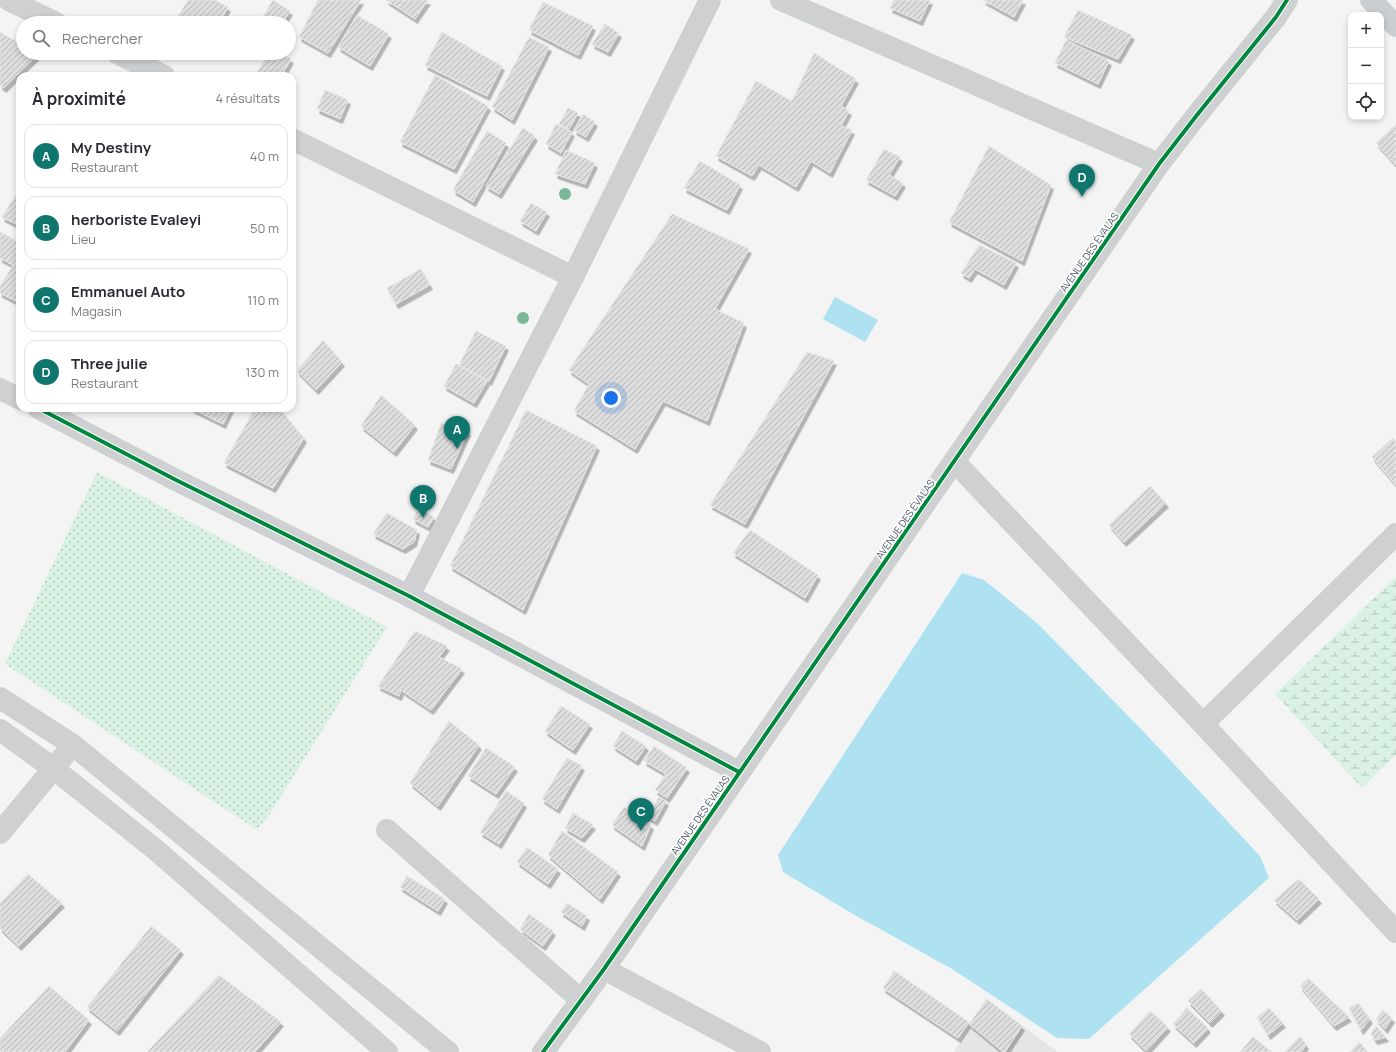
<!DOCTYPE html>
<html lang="fr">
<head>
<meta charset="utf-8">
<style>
  :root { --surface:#fff; --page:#f2f2f3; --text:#2b2b33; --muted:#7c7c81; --line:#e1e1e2; --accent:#0f766e }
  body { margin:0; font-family:Manrope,sans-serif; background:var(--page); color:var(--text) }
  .controls { position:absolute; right:12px; top:12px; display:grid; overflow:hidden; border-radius:8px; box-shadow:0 2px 6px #0003 }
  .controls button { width:36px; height:36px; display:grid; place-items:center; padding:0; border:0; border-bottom:1px solid var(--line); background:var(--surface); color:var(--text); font:20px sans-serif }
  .you { position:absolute; left:611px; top:398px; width:14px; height:14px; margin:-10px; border:3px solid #fff; border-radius:50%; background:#1a73e8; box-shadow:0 0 0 6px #1a73e833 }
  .badge { display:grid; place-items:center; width:26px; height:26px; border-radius:50%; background:var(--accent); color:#fff; font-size:13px; font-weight:700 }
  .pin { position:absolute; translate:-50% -33px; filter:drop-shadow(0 1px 2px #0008) }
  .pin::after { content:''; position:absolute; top:21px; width:14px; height:12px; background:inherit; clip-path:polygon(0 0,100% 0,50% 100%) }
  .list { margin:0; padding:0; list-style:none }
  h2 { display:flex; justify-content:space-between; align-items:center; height:52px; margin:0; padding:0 16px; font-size:17px }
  h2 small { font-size:13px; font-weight:400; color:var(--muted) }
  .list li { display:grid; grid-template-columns:26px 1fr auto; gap:12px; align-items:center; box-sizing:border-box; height:64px; margin:0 8px 8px; padding:0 8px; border:1px solid var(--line); border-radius:12px }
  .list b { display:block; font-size:15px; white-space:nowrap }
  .list p { margin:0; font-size:13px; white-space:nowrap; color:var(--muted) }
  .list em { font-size:13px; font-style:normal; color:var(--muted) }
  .icon { flex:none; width:22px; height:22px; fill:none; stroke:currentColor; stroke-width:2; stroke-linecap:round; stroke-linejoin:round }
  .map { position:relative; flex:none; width:1396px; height:1052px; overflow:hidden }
  .search { position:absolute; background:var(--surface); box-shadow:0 2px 6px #0003; left:16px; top:16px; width:280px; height:44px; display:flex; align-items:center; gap:10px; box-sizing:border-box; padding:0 14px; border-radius:22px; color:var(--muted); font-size:15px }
  .panel { position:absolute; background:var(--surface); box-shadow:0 2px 6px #0003; left:16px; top:72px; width:280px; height:340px; border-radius:12px }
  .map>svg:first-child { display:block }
  .education { fill:#e6e5e6 }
  .grass { fill:url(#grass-dots) }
  .wetland { fill:url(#wetland-marsh) }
  .water { fill:#aee2f0 }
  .building { fill:url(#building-hatch); stroke:#e5e6e7; filter:url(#shadow) }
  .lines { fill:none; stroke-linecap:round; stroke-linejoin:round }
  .minor { stroke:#ced0d2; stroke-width:22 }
  .major { stroke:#caced1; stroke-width:22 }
  .cycleway-casing { stroke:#fff; stroke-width:6 }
  .cycleway { stroke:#00873e; stroke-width:4 }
  .tree { fill:#7ab899 }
  .labels { text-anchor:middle; stroke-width:3.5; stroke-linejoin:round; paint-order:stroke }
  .street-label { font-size:10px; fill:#4a5661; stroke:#fff }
</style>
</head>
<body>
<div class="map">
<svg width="1396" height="1052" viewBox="0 0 1396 1052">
  <defs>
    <pattern id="grass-dots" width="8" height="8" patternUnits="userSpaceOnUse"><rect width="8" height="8" fill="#d9f2e3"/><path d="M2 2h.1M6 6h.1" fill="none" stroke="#b2c7bb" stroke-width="1.8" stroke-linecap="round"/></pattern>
    <pattern id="wetland-marsh" width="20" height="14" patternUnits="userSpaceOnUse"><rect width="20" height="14" fill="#d9f2e3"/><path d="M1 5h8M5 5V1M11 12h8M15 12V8" fill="none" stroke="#b2c7bb"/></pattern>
    <pattern id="building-hatch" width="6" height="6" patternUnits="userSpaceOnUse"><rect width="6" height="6" fill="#ddddde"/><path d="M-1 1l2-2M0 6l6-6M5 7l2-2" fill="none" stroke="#b5b6b7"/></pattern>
    <filter id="shadow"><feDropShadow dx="2.5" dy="4.5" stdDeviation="0" flood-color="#0004"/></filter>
  </defs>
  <rect width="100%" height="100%" fill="#f4f4f4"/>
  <path class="education" d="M986,998l72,54h-104z"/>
  <path class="grass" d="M97,472l290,155 -116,185 -14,18 -252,-166z"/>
  <path class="wetland" d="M1396,577v178l-34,33 -87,-94z"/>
  <g class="water">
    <path d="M835,297l43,23 -13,22 -42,-23z"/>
    <path d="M962,573l22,7 53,43 105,107 118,126 9,22 -180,161 -32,-1 -105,-69 -99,-55 -70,-42 -5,-17z"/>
  </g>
  <g class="building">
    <path d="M188,0h27l13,7 -9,16h-45z"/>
    <path d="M273,0l17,11 -8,12h-23z"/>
    <path d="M318,0h43l-33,53 -29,-16z"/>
    <path d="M386,0h42l-13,19z"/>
    <path d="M894,0h36l-10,21 -30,-13z"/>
    <path d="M983,0h40l-9,17z"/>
    <path d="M543,2l50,24 -15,29 -49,-25z"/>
    <path d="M1078,10l54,25 -14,24 -54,-22z"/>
    <path d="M357,15l32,19 -19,32 -32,-19z"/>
    <path d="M605,24l14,9 -11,19 -16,-8z"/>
    <path d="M0,32l23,13v8h16l-35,35 -4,-3z"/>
    <path d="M442,32l60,34 -15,30 -62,-31z"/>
    <path d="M529,37l20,10 -37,73 -20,-13z"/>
    <path d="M1066,40l43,21 -11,23 -43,-21z"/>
    <path d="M269,53h12l10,6 -10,17h-26z"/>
    <path d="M814,53l42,26 -15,27 8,5 -8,15 11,4 -22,43 -19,-12 -15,26 -37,-22 -7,11 -36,-20 40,-75 36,20z"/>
    <path d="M435,75l53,31 -34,63 -54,-27z"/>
    <path d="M325,90l23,10 -8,19 -23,-10z"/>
    <path d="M568,108l10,5 -9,16 -10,-5z"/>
    <path d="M583,114l12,8 -9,15 -12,-7z"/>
    <path d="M556,124l16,8 -11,21 -15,-9z"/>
    <path d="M1396,124v41l-20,-22z"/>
    <path d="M523,128l12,8 -36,58 -13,-8z"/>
    <path d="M487,131l19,12 -33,59 -20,-12z"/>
    <path d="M989,146l62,39 -29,76 -73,-39z"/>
    <path d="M884,149l16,8 -11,18 14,8 -8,13 -29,-16z"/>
    <path d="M566,150l29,13 -10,21 -30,-10z"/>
    <path d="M700,161l40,24 -13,25 -43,-22z"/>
    <path d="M20,188v38l-18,-9z"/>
    <path d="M531,203l16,9 -11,19 -16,-10z"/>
    <path d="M672,214l77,35 -34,60 29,14 -37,98 -44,-20 -28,48 -61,-38 15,-27 -20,-14z"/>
    <path d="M0,232l20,11v55l-2,4 -18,-9v-7l13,-21 -13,-7z"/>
    <path d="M979,245l37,18 -12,22 -29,-16 -6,9 -8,-5z"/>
    <path d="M421,269l9,16 -34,19 -9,-16z"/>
    <path d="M476,331l30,15 -17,35 -30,-16z"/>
    <path d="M323,340l19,22 -26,28 -19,-19z"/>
    <path d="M807,352l27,9 -89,163 -35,-19z"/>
    <path d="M456,364l31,17 -13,22 -30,-17z"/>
    <path d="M381,395l34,30 -21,27 -33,-26z"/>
    <path d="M191,408h40l-8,16z"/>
    <path d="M255,408h24l25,30 -31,50 -49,-25z"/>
    <path d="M526,410l71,36 -74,164 -73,-44z"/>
    <path d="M441,423l27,8 -17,38 -23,-9z"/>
    <path d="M1393,438l3,4v43l-24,-28z"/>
    <path d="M1150,486l16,17 -42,39 -15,-17z"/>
    <path d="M419,508l15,9 -6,10 -15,-8z"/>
    <path d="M387,513l30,17 -3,12 -11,7 -30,-15z"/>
    <path d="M750,530l68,45 -13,23 -72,-45z"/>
    <path d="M415,631l32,15 -8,11 23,12 -31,41 -30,-20 -2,6 -21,-10z"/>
    <path d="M561,706l29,18 -17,26 -28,-19z"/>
    <path d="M449,721l30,24 -41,61 -28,-23z"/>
    <path d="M622,731l24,15 -10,15 -23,-15z"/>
    <path d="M654,746l33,22 -20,30 -12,-8 11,-16 -22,-13z"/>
    <path d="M486,748l29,19 -19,27 -28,-18z"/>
    <path d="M567,758l15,8 -25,43 -15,-10z"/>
    <path d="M506,791l18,12 -25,41 -19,-12z"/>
    <path d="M659,797l7,4 -11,20 -7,-4z"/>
    <path d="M624,807l27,18 -9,21 -30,-21z"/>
    <path d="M573,813l20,12 -11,13 -17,-10z"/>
    <path d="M562,831l56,41 -18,27 -52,-44z"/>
    <path d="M527,847l31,22 -10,15 -31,-22z"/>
    <path d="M28,874l34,29 -43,43 -19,-18v-25z"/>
    <path d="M407,876l38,23 -7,12 -38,-24z"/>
    <path d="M1299,879l20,20 -22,21 -23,-20z"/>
    <path d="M567,903l20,13 -5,10 -21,-14z"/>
    <path d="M529,914l24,17 -10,15 -23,-17z"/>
    <path d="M151,926l30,24 -64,81 -30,-24z"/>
    <path d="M894,971l75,51 -11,16 -75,-50z"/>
    <path d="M219,975l62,47 -26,30h-108z"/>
    <path d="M1308,978l41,39 -15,9 -34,-40z"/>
    <path d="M49,986l40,34 -24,32h-65v-14z"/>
    <path d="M1201,989l21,22 -12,12 -22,-22z"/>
    <path d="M987,999l35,27 -17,26h-2l-34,-28z"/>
    <path d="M1358,1003l12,16 -9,11 -12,-22z"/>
    <path d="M1187,1008l21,20 -14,15 -21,-19z"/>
    <path d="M1269,1008l14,15 -15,12 -11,-18z"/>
    <path d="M1383,1010l9,8 -7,11 -9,-10z"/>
    <path d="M1150,1011l18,16 -22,24 -17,-17z"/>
    <path d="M1376,1026l10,11 -11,3 -4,-6z"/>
    <path d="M1300,1036l6,9 -5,7h-16z"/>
    <path d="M1253,1037l19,15h-32z"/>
    <path d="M1359,1042l9,10h-18z"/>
  </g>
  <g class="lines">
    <g class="minor">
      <path d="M9,0l47,23"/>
      <path d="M781,0l378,164"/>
      <path d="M117,53l47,23"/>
      <path d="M292,139l281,138"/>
      <path d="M0,389l20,10"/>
      <path d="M38,408l138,72 233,116 330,176"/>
      <path d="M954,461l249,263 193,208"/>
      <path d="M409,596l164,-319 137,-277"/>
      <path d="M0,698l73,47 375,307"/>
      <path d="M1203,724l193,-190"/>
      <path d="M0,730l54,39 102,81 231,202"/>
      <path d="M387,830l194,170"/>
      <path d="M0,833l63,-76"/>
      <path d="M604,969l156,83"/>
      <path d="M543,1052l61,-83 555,-805 38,-49 79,-98 11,-17"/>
    </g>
    <path class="major" d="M1371,0l25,26"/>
    <defs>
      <g id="cycleway">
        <path d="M38,408l138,72 233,116 330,176"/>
        <path d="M543,1052l61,-83 555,-805 38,-49 79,-98 11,-17"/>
      </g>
    </defs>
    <use href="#cycleway" class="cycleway-casing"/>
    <use href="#cycleway" class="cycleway"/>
  </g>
  <g class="tree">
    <circle cx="565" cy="194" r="6"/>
    <circle cx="523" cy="318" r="6"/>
  </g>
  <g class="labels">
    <g class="street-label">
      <text transform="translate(1089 252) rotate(-55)" y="4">AVENUE DES ÉVALAS</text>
      <text transform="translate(905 519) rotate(-55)" y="4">AVENUE DES ÉVALAS</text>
      <text transform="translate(700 815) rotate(-55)" y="4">AVENUE DES ÉVALAS</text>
    </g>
  </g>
</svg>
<div class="controls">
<button>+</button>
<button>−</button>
<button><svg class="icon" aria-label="locate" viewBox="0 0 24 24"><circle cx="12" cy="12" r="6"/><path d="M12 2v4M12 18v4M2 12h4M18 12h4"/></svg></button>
</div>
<div class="you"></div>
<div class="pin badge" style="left:457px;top:449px">A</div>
<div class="pin badge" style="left:423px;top:518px">B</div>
<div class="pin badge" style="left:641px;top:831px">C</div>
<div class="pin badge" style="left:1082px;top:197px">D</div>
<div class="search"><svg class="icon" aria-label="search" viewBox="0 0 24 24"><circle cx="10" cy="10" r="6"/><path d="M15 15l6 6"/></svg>Rechercher</div>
<section class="panel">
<h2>À proximité<small>4 résultats</small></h2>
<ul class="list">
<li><span class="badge">A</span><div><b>My Destiny</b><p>Restaurant</p></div><em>40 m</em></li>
<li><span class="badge">B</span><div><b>herboriste Evaleyi</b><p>Lieu</p></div><em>50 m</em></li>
<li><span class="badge">C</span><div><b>Emmanuel Auto</b><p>Magasin</p></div><em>110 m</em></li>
<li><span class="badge">D</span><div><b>Three julie</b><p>Restaurant</p></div><em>130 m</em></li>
</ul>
</section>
</div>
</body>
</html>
